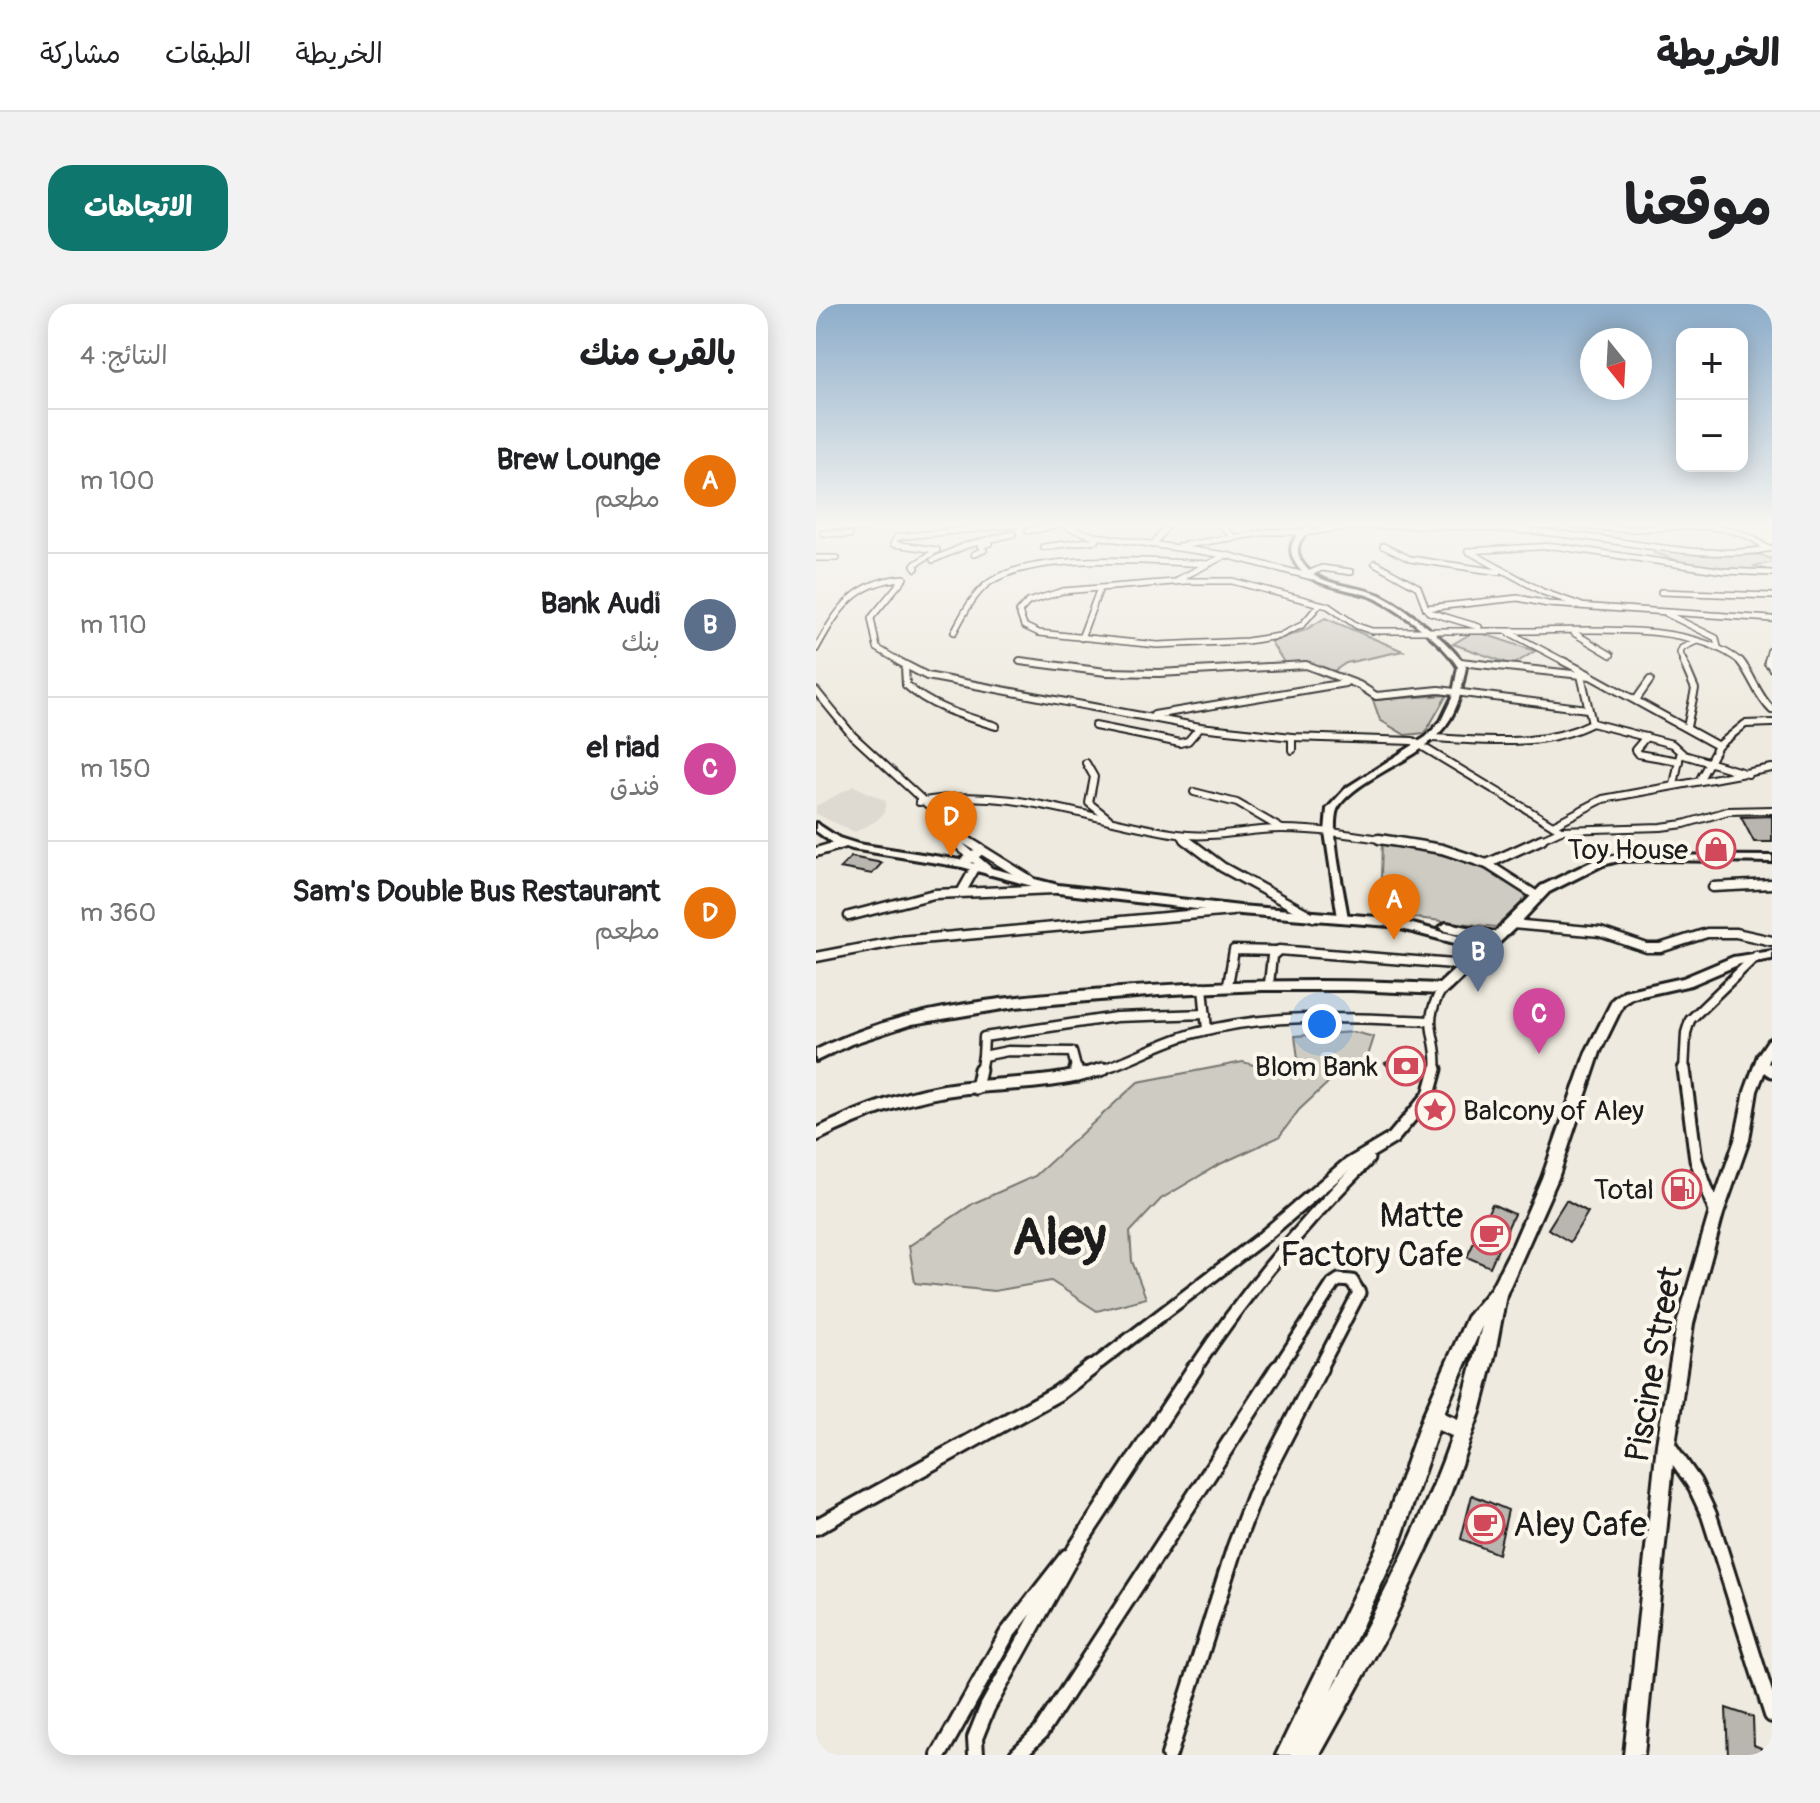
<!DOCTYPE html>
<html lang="ar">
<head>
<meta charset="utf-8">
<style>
  :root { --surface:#fff; --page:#f2f2f2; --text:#202124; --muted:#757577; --line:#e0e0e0; --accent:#0f766e }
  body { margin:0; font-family:Pangolin,"Playpen Sans Arabic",sans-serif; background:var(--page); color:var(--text); direction:rtl }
  .controls { position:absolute; right:24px; top:24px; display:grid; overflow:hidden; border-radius:16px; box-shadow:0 4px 20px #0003 }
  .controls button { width:72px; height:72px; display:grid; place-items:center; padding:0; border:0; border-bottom:2px solid var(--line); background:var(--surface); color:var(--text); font:40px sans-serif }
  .compass { position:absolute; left:764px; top:24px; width:72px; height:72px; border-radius:50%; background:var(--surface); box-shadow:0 4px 20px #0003; rotate:162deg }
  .you { position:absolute; left:506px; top:720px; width:28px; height:28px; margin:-20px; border:6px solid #fff; border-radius:50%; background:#1a73e8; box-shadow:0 0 0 12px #1a73e833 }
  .badge { display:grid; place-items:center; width:52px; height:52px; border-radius:50%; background:var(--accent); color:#fff; font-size:26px; font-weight:700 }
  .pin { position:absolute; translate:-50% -66px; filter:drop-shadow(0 2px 4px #0008) }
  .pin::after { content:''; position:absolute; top:42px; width:28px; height:24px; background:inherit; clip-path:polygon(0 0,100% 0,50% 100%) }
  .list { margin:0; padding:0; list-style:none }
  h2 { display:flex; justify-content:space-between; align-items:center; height:104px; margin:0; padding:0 32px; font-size:34px }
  h2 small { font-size:26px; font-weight:400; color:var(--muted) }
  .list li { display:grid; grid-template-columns:52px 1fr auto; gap:24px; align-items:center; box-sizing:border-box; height:144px; padding:0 32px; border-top:2px solid var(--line) }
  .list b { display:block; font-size:30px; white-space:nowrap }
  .list p { margin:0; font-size:26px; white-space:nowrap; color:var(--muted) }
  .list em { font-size:26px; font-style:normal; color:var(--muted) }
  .map { position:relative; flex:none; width:956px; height:1451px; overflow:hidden; direction:ltr; border-radius:24px }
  header { display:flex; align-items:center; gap:48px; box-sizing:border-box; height:112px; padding:0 40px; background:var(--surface); border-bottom:2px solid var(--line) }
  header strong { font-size:38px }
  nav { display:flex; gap:44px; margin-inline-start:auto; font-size:28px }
  .intro { display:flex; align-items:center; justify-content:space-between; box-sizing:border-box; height:192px; padding:0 48px }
  h1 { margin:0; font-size:56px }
  .button { padding:20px 36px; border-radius:24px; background:var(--accent); color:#fff; font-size:28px; font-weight:700 }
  main { display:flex; gap:48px; padding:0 48px }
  aside { flex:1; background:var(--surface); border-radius:24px; box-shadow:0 4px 20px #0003 }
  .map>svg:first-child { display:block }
  .built { fill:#dedad1 }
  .green { fill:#ceccc2; stroke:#75746f; stroke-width:2 }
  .building { fill:#b9b6af; stroke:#1c1c1c; stroke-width:2 }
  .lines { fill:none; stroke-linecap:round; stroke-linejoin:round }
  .minor-far4-casing { stroke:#1c1c1c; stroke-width:8 }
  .minor-far3-casing { stroke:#1c1c1c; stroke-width:10 }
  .minor-far2-casing { stroke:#1c1c1c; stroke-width:13 }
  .minor-far1-casing { stroke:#1c1c1c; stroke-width:17 }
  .minor-casing { stroke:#1c1c1c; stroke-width:20 }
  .tertiary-casing { stroke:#1c1c1c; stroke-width:6 }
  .secondary-casing { stroke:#1c1c1c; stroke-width:6 }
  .primary-casing { stroke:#1c1c1c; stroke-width:6 }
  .minor-far4 { stroke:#fbf7ec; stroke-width:5 }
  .minor-far3 { stroke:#fbf7ec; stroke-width:6 }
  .minor-far2 { stroke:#fbf7ec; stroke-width:8 }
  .minor-far1 { stroke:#fbf7ec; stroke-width:11 }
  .minor { stroke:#fbf7ec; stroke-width:14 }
  .tertiary { fill:#fbf7ec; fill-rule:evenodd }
  .secondary { fill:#fbf7ec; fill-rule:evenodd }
  .primary { fill:#fbf7ec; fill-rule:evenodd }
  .labels { text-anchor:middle; stroke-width:8; stroke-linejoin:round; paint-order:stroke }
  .poi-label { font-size:28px; fill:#1c1c1c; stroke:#fbf7ec; text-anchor:end }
  .near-poi-label { font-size:34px; fill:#1c1c1c; stroke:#fbf7ec; text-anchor:end }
  .near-street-label { font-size:34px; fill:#1c1c1c; stroke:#fbf7ec }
  .near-town-label { font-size:52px; font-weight:bold; fill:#1c1c1c; stroke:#fbf7ec }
</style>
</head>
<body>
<header>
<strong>الخريطة</strong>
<nav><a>الخريطة</a><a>الطبقات</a><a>مشاركة</a></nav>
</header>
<div class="intro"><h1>موقعنا</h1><a class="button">الاتجاهات</a></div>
<main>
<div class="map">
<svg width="956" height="1451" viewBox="0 0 956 1451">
  <rect width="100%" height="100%" fill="#eeeadf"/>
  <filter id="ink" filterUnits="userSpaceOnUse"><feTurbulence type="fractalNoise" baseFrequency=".0125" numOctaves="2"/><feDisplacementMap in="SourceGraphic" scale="16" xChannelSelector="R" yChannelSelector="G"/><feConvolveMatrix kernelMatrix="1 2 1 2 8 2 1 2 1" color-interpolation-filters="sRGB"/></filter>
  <g filter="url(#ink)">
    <path class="built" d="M38,482l32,15 -2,12 -8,8 -21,11 -39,-18v-8z"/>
    <g class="green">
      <path d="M839,245l106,6 11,4v4l-19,3 15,4c-31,5 -63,-3 -94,-8l5,-1 -25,-8z"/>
      <path d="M509,314l78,33 -57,12 -15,10 -32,-12 -14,3 -14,-22 34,-12z"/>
      <path d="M659,327l60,20 -22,14 -60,-21z"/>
      <path d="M631,391l-22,38 -20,2 -25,-15 -7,-20z"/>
      <path d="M566,537l99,23 49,31 -34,32 -116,-13z"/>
      <path d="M538,728l20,5 -7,22 -35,20 -33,31 -20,27 -61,28 -57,34 -31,33 2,29 14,37 -49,13 -46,-30 -57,10 -79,-8 -6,-37 65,-43 61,-27 103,-94 105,-20 25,7 31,-3 -4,-30z"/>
    </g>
    <g class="building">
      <path d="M956,512v26h-18l-13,-25z"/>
      <path d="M35,553l31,6 -10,11 -32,-6z"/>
      <path d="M594,747l16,18 -24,12 -17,-18z"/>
      <path d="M750,896l22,12 -18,30 -22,-13z"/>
      <path d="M676,900l22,10 -24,53 -23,-10z"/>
      <path d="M656,1191l36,15 -10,44 -37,-15z"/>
      <path d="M910,1404l27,9 1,28 7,3 1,7h-34z"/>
    </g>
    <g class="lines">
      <defs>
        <g id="minor-far4">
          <path d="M261,221l-9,3 27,8 131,19 86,22"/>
          <path d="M405,221l11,11"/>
          <path d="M602,221c53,2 106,4 159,11 63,7 133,25 195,12"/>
          <path d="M757,221c19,2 37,4 56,4 45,0 100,-13 137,19"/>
          <path d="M19,222l27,3"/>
          <path d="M212,227l30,-6"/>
          <path d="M7,229l27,2"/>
          <path d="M486,229l52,-7 68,-1"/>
          <path d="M337,241l15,-20"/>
          <path d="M363,242l89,-14h35"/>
          <path d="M567,242l27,13 89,13"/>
          <path d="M227,243l54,-7"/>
          <path d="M158,250l10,-4 -4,-4 10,-3"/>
          <path d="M0,254h21"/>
          <path d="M117,256l34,-15 46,-11"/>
          <path d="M559,259l43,24 8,21"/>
          <path d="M100,264l-2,-3 23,-15 -44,-6 4,-7 117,-12"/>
          <path d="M492,270l14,-6 29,4"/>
          <path d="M363,275l47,-24"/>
          <path d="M845,288l111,4"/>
          <path d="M503,301l-17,20 -23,11 -32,5 -90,4 -118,-12 -15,-7 -5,-14 9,-10 35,-11 123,-10h46l96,25 29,20 15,5c49,0 99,0 148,0 64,0 171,-11 222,32"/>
          <path d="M764,301l-37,-13 -75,-41 86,-5 170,25 48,2"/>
          <path d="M851,310l49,24 2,9"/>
          <path d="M663,323l-50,-15 -3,-4 92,-10 30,6 224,15"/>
          <path d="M138,328c9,-17 20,-39 36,-50 45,-31 164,-20 219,-18"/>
          <path d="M694,329l57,30"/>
          <path d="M758,329l37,22"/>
          <path d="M265,334l19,-50"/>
          <path d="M0,345c22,-40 39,-68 88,-71l-33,40 6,30 25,15"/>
          <path d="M204,357l15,2"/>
          <path d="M644,358l9,1"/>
          <path d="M868,359l-4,-10 2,-5 15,-7"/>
          <path d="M951,359l3,-12"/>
        </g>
        <g id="minor-far3">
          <path d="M82,357l29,15 273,51 92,10 121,4 148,89"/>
          <path d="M204,357l86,11 53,1 147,-8 53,20 17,11 63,-6 148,19"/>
          <path d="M747,357l25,13"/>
          <path d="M867,357l12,28 -8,38"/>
          <path d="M924,357c13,16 17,35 32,49"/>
          <path d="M952,357l4,7"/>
          <path d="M644,358l131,14 127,70"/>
          <path d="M89,362l1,19c26,23 58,31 90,41"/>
          <path d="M765,371l11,48"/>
          <path d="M0,387l36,44 115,106"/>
          <path d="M820,396l14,-20"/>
          <path d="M338,411l191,-32"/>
          <path d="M279,422l85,17 8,-2 12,-14"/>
          <path d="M476,433v13"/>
          <path d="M830,433l-11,13 3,4 41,7"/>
          <path d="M615,434c55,2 110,11 161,-15l80,21 12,11 64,19"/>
          <path d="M270,459l8,14 -5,26 19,15"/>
          <path d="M883,477l19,-35 27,-22 27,-1"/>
          <path d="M858,481l6,-30"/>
          <path d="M378,488l43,11 45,26"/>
          <path d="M103,498c89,-18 172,19 259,32 33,5 70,-5 104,-5 36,0 73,6 109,12"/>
          <path d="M737,521l50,-26 169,-31"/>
          <path d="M365,531l5,6"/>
          <path d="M139,533l2,4"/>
          <path d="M721,537l24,-11 100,-3 23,-3 44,-13 44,-1"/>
        </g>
        <g id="minor-far2">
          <path d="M140,535l6,9 27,23"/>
          <path d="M148,535l66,41"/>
          <path d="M369,535l37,28 91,50"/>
          <path d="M563,535l63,10 45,15"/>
          <path d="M0,548l27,-8"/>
          <path d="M897,583l59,-3"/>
          <path d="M146,587l13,-23"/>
          <path d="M721,592l-50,-32 55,-25"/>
          <path d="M33,612l85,-22 121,-5"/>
          <path d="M696,620l88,8 47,16h13l47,-15h29l36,8"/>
          <path d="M0,653l83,-16 333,-30"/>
          <path d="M453,680l3,-28 7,-6 187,15"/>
          <path d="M412,681l6,-35 42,1"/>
          <path d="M387,683l4,43"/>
          <path d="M167,752l1,-19 132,-20 90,-3"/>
          <path d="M944,761l12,6"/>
          <path d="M164,767l3,-15 25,-5 64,1 5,19"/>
          <path d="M281,767c33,-10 64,-29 98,-38 75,-21 157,-15 234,-12"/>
          <path d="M620,767c4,-36 -17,-44 6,-82"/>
          <path d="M868,767l2,-38 4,-13 66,-64"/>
        </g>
        <g id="minor-far1">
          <path d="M260,765l2,7"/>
          <path d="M868,765l12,91 20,54"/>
          <path d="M953,765l3,2"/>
          <path d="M160,784l4,-19"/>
          <path d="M0,831c47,-24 94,-41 146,-47 48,-5 95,-4 141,-19"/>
          <path d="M273,1066l173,-132 84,-72 47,-28 36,-43 7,-26"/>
          <path d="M378,1066c51,-77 108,-146 174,-211"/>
          <path d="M461,1066l56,-86 6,-4 13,1 7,12 -40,77"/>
        </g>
        <g id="minor">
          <path d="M853,1143l25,36 15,32 63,200"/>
          <path d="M0,1223l242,-134 33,-25"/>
          <path d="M123,1451l68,-121 60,-77"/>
          <path d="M160,1451l-1,-17 12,-30 89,-160 119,-180"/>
          <path d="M201,1451l23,-22 238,-365"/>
          <path d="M353,1451l65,-206 20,-53 66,-128"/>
        </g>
        <g id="tertiary">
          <path d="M494,221h6c-12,10 -24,19 -15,36 16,27 54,23 79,34 26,13 70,47 86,72 -4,20 -7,41 -20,58 -9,12 -20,21 -32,29 -19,12 -73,37 -78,59 -5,26 8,78 12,105l-5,3 -5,-3 -13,-86 2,-23 19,-21 80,-51 15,-16 11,-23 6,-31c-15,-25 -55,-54 -81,-68 -26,-13 -75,-9 -85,-44 -4,-14 8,-23 18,-30z"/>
          <path d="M956,734v15l-15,38 -8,49 -26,74 -30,110 -18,120 -31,311h-20l33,-311 20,-120 32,-110 26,-74 10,-49 13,-36 10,-15z"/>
        </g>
        <path id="secondary" d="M0,519l23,15 19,6 102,16 16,-11h8v4l-13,10 87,22 182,21 150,12 94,25 4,-4 -42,-8 -6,-4 6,-4 49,9 46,-46 54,-26 23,-5 154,1v6l-108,-2 -46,1 -15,4 -54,27 -33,35 -69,65 -5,2 -90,-4h-90l-90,4 -157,13 -103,17 -61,20 -35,17v-11c87,-44 182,-52 277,-60 115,-9 230,-12 346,-6l38,-35 -87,-23 -150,-12 -182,-21 -96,-26 -110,-18 -21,-7 -15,-11z"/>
        <path id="primary" d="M956,647v8l-32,5 -49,21 -58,13 -10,7 -23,47 -42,126 -52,117 -11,59 -15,58 -40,110 -54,114 -66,119h-44l101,-208 45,-129 45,-101 24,-29 22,-43 29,-67 44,-126 27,-53 11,-8 59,-13 50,-21zM666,1022l-24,93 -14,-6zM622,1126l14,6c-31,89 -74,172 -120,254l65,-139z"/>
      </defs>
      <use href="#minor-far4" class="minor-far4-casing"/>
      <use href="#minor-far3" class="minor-far3-casing"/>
      <use href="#minor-far2" class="minor-far2-casing"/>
      <use href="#minor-far1" class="minor-far1-casing"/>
      <use href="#minor" class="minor-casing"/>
      <use href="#tertiary" class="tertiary-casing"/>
      <use href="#secondary" class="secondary-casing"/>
      <use href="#primary" class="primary-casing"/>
      <use href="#minor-far4" class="minor-far4"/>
      <use href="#minor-far3" class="minor-far3"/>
      <use href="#minor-far2" class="minor-far2"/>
      <use href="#minor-far1" class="minor-far1"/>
      <use href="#minor" class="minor"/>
      <use href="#tertiary" class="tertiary"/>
      <use href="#secondary" class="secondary"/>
      <use href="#primary" class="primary"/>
    </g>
  </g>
  <linearGradient id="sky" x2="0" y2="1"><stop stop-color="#8dadca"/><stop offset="0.52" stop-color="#f7f6f1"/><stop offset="1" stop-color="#f7f6f1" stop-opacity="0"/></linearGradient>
  <rect width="956" height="424" fill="url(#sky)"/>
  <defs>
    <symbol id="shop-ring" viewBox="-11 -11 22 22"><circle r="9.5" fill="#fbf7ec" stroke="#d1495b" stroke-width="1.5"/><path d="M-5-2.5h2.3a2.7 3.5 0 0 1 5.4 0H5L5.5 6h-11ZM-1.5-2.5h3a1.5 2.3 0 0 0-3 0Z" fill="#d1495b"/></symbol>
    <symbol id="bank-ring" viewBox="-11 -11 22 22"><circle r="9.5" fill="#fbf7ec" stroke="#d1495b" stroke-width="1.5"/><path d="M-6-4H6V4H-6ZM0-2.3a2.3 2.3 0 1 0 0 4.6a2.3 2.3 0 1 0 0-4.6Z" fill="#d1495b"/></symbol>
    <symbol id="sight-ring" viewBox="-11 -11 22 22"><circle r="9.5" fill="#fbf7ec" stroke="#d1495b" stroke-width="1.5"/><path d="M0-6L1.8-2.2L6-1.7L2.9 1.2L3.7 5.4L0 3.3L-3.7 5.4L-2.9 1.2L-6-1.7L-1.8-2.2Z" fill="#d1495b"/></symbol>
    <symbol id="fuel-ring" viewBox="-11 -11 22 22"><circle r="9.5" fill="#fbf7ec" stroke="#d1495b" stroke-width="1.5"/><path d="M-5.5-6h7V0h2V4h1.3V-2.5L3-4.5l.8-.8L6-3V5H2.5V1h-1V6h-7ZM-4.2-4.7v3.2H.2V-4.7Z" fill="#d1495b"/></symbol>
    <symbol id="cafe-ring" viewBox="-11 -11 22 22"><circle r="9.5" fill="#fbf7ec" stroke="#d1495b" stroke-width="1.5"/><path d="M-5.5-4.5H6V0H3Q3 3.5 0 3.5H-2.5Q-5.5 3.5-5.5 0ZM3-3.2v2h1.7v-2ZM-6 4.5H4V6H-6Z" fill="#d1495b"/></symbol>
  </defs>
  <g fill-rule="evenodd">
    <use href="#shop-ring" x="878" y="523" width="44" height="44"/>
    <use href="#bank-ring" x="568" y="740" width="44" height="44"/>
    <use href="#sight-ring" x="597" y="784" width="44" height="44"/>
    <use href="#fuel-ring" x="844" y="863" width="44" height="44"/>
    <use href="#cafe-ring" x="653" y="909" width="44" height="44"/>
    <use href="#cafe-ring" x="647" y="1198" width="44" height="44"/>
  </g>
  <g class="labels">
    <g class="poi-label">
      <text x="872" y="555">Toy House</text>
      <text x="562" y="772">Blom Bank</text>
      <text x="647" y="816" text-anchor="start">Balcony of Aley</text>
      <text x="838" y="895">Total</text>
    </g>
    <g class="near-poi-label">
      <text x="647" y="923">Matte<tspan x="647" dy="39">Factory Cafe</tspan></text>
      <text x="697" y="1232" text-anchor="start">Aley Cafe</text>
    </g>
    <g class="near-street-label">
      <text transform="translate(837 1060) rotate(-80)" y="12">Piscine Street</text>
    </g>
    <g class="near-town-label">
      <text x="243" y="950">Aley</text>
    </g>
  </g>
</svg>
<div class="controls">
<button>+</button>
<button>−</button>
</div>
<svg class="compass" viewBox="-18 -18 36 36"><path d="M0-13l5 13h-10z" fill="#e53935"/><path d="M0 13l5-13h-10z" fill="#757577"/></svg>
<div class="you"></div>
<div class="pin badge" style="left:578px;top:636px;background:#e8710a">A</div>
<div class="pin badge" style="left:662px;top:688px;background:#5c6f8a">B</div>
<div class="pin badge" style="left:723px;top:750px;background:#d1479c">C</div>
<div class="pin badge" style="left:135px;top:553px;background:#e8710a">D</div>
</div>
<aside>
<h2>بالقرب منك<small>النتائج: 4</small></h2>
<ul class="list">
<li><span class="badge" style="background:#e8710a">A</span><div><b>Brew Lounge</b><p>مطعم</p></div><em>100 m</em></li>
<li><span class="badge" style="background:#5c6f8a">B</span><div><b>Bank Audi</b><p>بنك</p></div><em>110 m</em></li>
<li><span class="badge" style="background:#d1479c">C</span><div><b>el riad</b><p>فندق</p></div><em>150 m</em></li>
<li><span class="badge" style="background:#e8710a">D</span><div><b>Sam's Double Bus Restaurant</b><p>مطعم</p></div><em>360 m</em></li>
</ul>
</aside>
</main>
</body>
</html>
